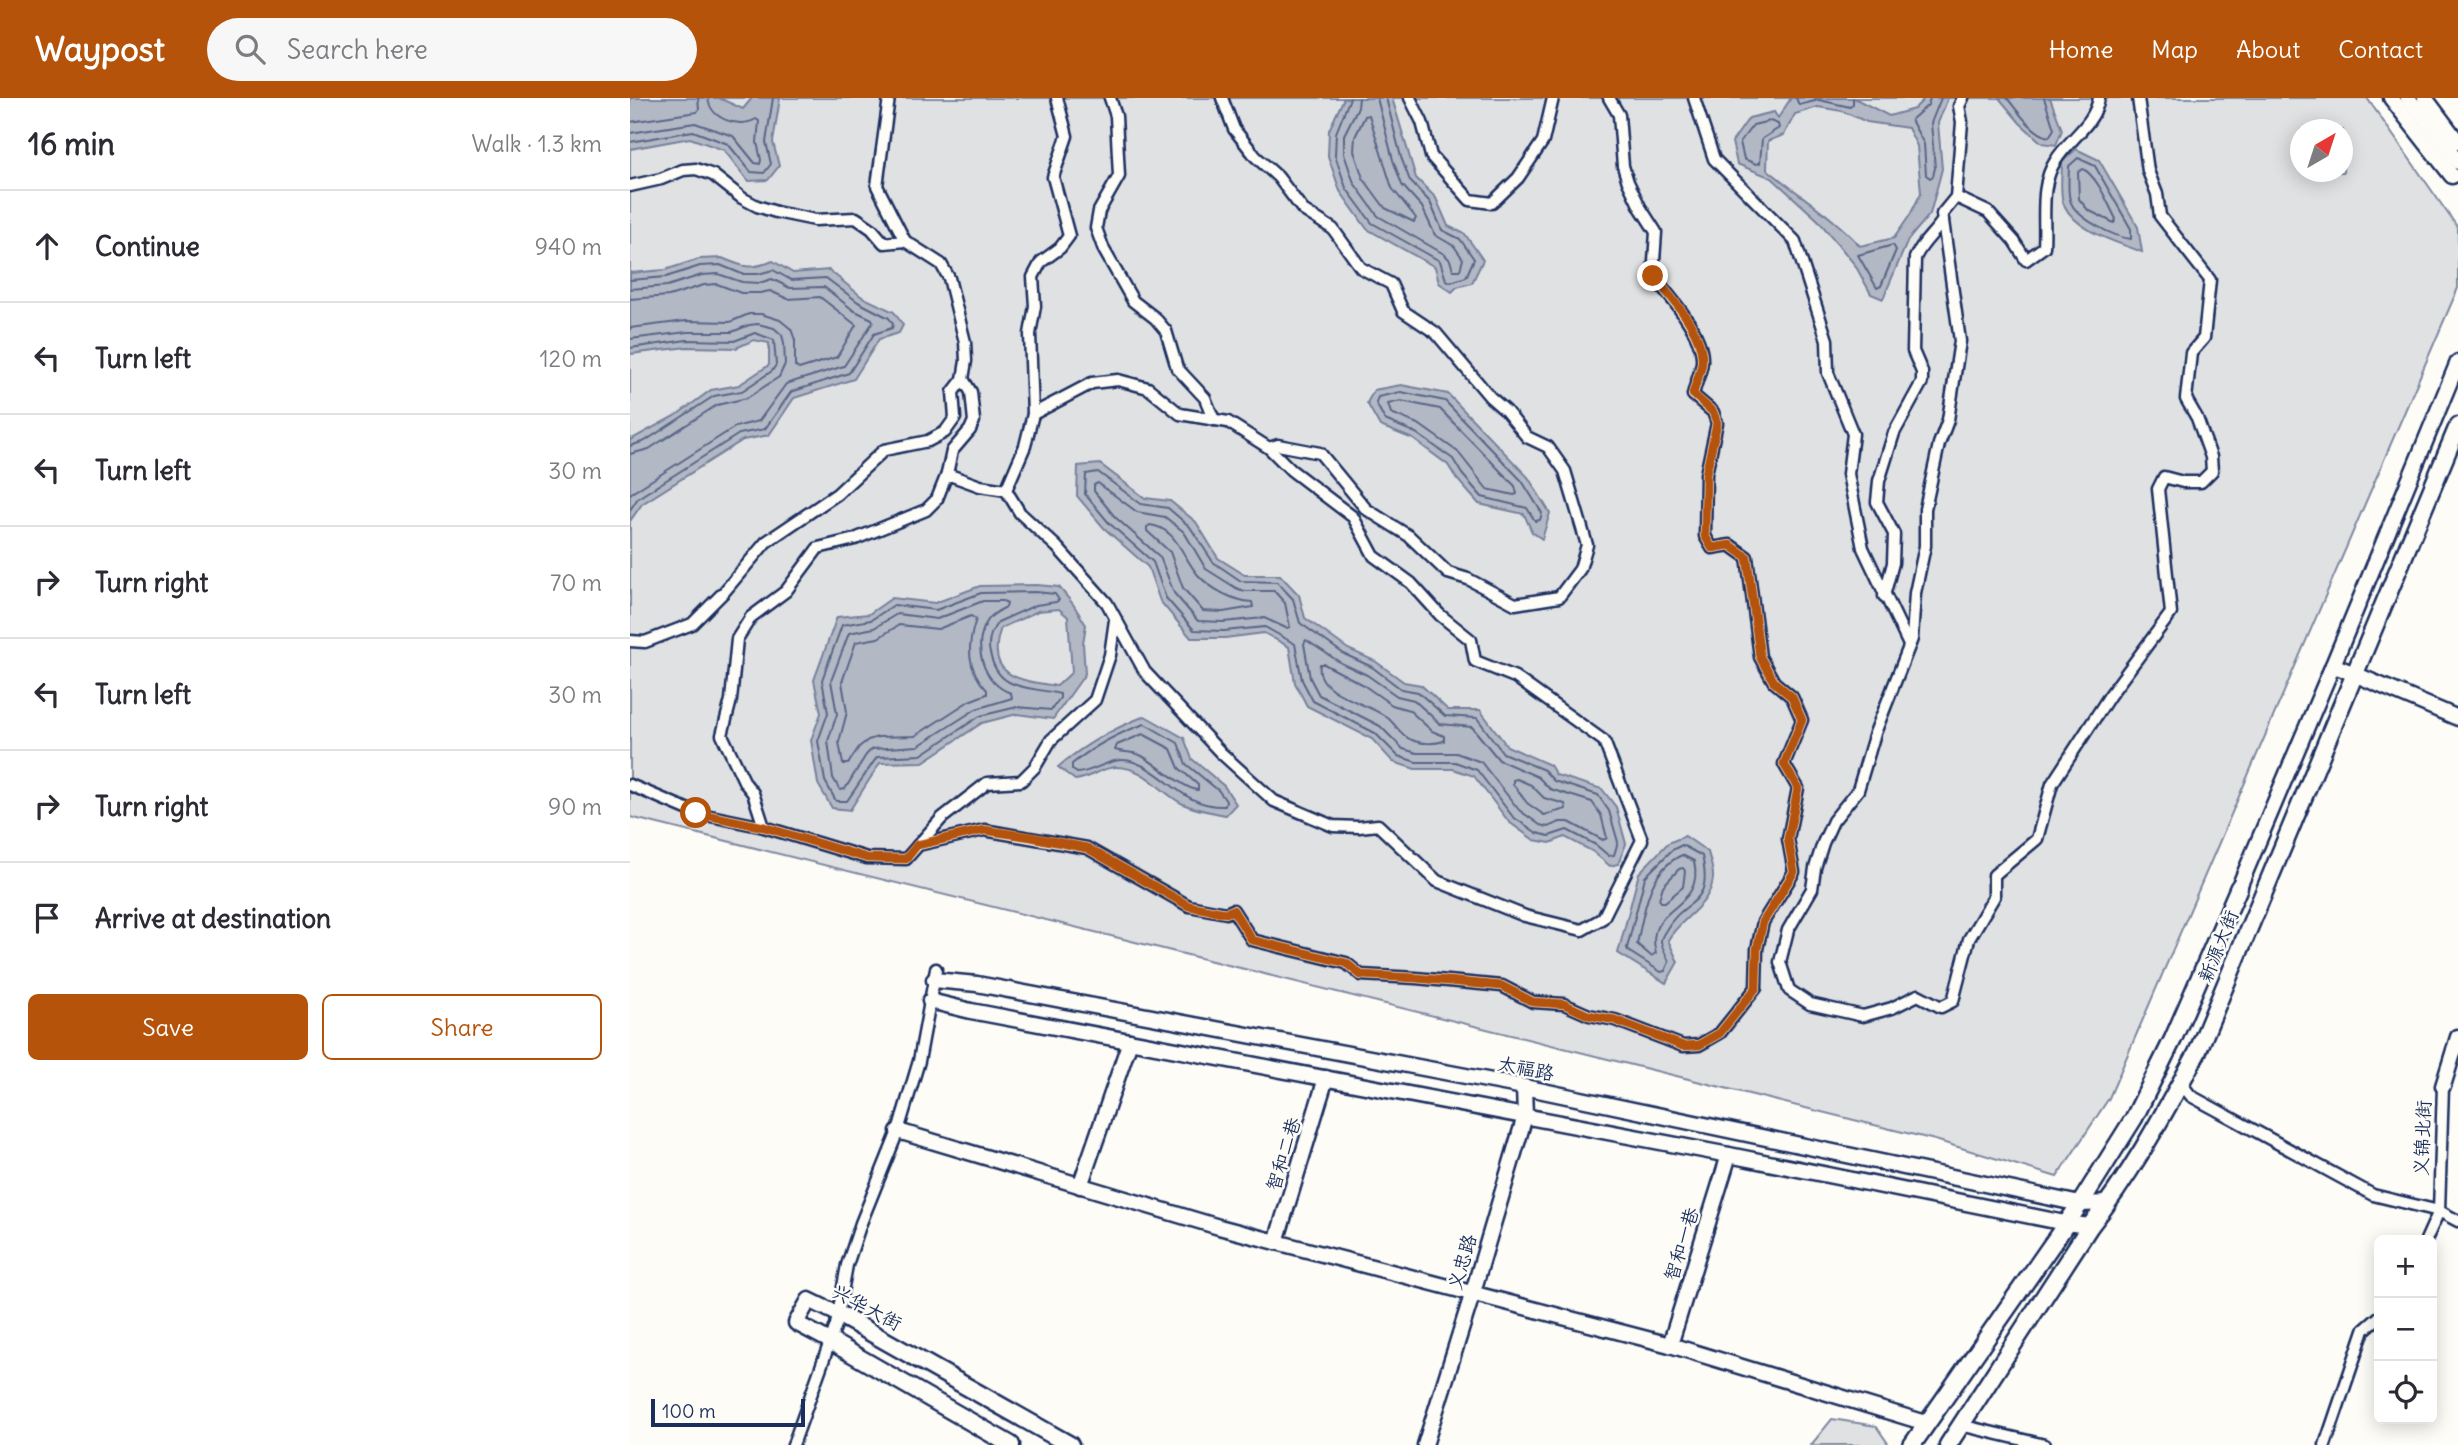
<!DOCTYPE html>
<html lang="en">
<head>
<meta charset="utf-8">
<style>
  :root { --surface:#fff; --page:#f7f7f7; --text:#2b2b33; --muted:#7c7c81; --line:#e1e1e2; --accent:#b45309 }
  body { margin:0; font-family:Delius,"LXGW WenKai TC",sans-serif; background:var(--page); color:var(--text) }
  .controls { position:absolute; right:21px; bottom:21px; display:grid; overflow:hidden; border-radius:10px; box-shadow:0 4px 18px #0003 }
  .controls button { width:63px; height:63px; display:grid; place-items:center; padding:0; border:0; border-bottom:2px solid var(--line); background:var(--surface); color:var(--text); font:35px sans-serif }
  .compass { position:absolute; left:1660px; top:21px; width:63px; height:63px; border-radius:50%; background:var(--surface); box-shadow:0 4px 18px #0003; rotate:39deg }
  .scale { position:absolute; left:21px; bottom:18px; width:154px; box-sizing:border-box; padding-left:7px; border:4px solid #1b2f5e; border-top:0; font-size:19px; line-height:24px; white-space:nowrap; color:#1b2f5e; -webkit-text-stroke:5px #fdfcf7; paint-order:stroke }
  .stop { position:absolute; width:21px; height:21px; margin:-16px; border:5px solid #b45309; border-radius:50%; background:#fff }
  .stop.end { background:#b45309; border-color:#fff; box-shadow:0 2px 7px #0008 }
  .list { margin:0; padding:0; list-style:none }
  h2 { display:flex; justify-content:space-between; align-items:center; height:91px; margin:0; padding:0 28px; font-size:30px }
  h2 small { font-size:23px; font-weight:400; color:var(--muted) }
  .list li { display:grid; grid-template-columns:46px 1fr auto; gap:21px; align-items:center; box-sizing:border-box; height:112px; padding:0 28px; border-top:2px solid var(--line) }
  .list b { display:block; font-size:26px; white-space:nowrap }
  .list em { font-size:23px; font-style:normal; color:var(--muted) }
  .actions { display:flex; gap:14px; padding:21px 28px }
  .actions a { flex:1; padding:16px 0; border:2px solid var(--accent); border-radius:10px; text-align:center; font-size:24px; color:var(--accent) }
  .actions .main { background:var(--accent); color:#fff }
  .icon { flex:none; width:38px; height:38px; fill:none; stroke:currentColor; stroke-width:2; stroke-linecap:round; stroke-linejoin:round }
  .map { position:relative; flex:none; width:1828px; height:1347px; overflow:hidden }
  header { display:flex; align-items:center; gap:42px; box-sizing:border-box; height:98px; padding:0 35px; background:var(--accent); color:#fff }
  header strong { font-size:33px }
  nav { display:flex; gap:38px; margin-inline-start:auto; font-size:24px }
  .search { width:490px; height:63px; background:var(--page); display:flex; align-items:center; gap:18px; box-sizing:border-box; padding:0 24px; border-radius:38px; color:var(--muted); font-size:26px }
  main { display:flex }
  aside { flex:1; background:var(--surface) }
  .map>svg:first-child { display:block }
  .green { fill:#e0e1e3; stroke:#7e88a0; stroke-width:2; fill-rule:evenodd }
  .water { fill:#b3b8c5; stroke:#76819c; stroke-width:2; fill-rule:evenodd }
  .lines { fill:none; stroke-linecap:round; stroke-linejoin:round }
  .shore { stroke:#586687; stroke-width:2 }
  .street-casing { stroke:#1b2f5e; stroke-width:15 }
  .secondary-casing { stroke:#1b2f5e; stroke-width:19 }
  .primary-casing { stroke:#1b2f5e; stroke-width:21 }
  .street { stroke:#fdfcf7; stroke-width:10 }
  .secondary { stroke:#fdfcf7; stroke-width:14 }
  .primary { stroke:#fdfcf7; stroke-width:16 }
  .route { stroke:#b45309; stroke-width:9 }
  .labels { text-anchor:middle; stroke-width:5; stroke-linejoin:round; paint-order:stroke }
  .street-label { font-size:19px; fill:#1b2f5e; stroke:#fdfcf7 }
</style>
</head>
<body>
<header>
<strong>Waypost</strong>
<div class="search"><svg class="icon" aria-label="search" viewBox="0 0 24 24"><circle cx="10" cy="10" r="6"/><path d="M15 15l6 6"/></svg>Search here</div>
<nav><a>Home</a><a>Map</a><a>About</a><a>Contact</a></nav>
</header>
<main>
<aside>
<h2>16 min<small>Walk · 1.3 km</small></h2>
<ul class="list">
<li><svg class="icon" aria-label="ahead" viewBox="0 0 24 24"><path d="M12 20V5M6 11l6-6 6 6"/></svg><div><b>Continue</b></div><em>940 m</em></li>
<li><svg class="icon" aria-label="left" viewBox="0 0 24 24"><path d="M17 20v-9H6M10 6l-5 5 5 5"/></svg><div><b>Turn left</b></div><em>120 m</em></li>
<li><svg class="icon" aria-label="left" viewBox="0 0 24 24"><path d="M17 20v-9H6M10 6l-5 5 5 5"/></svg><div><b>Turn left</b></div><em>30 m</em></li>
<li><svg class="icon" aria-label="right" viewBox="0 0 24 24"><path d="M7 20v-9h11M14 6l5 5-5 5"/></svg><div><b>Turn right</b></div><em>70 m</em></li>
<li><svg class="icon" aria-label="left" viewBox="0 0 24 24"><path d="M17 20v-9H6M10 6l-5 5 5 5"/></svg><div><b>Turn left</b></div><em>30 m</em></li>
<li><svg class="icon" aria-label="right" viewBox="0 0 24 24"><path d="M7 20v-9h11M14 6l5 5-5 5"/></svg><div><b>Turn right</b></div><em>90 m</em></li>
<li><svg class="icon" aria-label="arrive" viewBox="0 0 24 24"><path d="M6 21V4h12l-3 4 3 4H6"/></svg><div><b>Arrive at destination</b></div></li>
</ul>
<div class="actions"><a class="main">Save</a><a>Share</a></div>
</aside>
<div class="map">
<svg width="1828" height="1347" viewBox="0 0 1828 1347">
  <rect width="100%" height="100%" fill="#fdfcf7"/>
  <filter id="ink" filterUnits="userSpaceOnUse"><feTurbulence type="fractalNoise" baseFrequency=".0143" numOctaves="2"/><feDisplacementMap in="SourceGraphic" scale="14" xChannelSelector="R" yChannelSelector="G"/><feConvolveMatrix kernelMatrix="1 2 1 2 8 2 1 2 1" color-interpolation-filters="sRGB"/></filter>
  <g filter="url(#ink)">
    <g class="green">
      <path d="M0,0h1737l91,130v60l-349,810 -52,79 -122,-37 -1305,-323zM1671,32h42v42h-42z"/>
      <path d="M1202,1321l44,7 13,19h-78z"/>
    </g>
    <g class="water">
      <path d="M0,0h89l24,11 9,-11h28l-7,44 6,24 -11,14 -20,1 -24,-31 -34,-12 -60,11z"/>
      <path d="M714,0h48l24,80 20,20 12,28 17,8 18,26 -11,23 -15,4 -5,5 -13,-9 -4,-16 -68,-38 -27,-38 -12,-35 1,-26z"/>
      <path d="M1161,0h63l35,18 25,-7 11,-11h23l-10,25 4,46 -12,45 -22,26 -25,59 -12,-5 -16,-29 -37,-45 -46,-42 -35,-14 -5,-22 17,-24 25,-6 4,6zM1188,9l24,4 25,11 41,6 9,18 4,47 -11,22 -16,23 -34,8c-27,-30 -62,-51 -93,-77l1,-28 16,-6 11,-21z"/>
      <path d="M1369,0h51l12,32 -6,15 -14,-2 -22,-20z"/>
      <path d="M1446,51l23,11 39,67 4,25c-25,-10 -65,-20 -78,-47 -5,-11 -2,-31 -2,-43z"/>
      <path d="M92,160c21,9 28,12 51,3l20,12 36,-3 33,27 32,15 9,13 -4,8 -20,6 -25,40 -60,19 -25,37 -26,5 -101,64 -12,17v-81l48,-26 33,-24 28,-5 30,-20v-22l-15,-3 -18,8 -49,-1 -57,7v-81l35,-3 34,-11z"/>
      <path d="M771,287l47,9 80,83 22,36 -8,26 -10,-7 -8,-18 -45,-10 -23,-26 -8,-13 -35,-26 -33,-13 -13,-23 7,-13z"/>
      <path d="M470,366l45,34 25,3 26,21 22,36 27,17h35l19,20 6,23 43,31 27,12 29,21 17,3 27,25h32l27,36 43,19 6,10 46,14 14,18 10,37 -8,20 -8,2 -18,-15 -27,-14 -15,6 -16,-3 -25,-18 -35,-46 -21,-7h-38l-22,-7 -21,-23 -65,-33 -12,-23 -6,-36 -25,-14 -39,5h-34l-31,-37 -12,-34 -44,-39 -27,-32 1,-30z"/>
      <path d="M407,487l22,2 14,17 13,21 -3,18 2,31 -32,45 -36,-5 -35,9 -59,39 -43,1 -30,47 -18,-2 -14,-24 -7,-44 10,-27 -7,-33 23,-63 32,-3 23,-16 43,5 45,-17zM429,511l9,8 4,55 -15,14c-38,-5 -73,-10 -56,-58l37,-17z"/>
      <path d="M515,618l39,22 8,21 32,27 12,18 -10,11c-14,-3 -31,-5 -43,-11 -24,-12 -37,-37 -67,-37 -14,0 -27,12 -41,13l-17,-13c27,-23 54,-38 87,-51z"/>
      <path d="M1055,738l23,16c2,8 6,19 5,27 -4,29 -32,38 -45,61l10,22 -12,21 -48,-30 21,-80 29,-30z"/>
    </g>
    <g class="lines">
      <g class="shore">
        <path d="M720,0l-14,35 -1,22 11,33 26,35 68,38 6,19 5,2 15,-5 8,-18 -14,-20 -18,-9 -12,-28 -20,-21 -9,-24 -15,-59"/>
        <path d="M729,0l-1,9 -14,28v19l10,29 24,33 66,38 6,6 3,10h7l3,-11 -9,-13 -19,-11 -13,-28 -20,-22 -9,-25 -16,-62"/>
        <path d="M1166,0l3,7 20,-5 31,7 3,-3v-6"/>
        <path d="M1300,0l-2,7 -17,15 13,24 2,31 4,3 3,-2 2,-8 -4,-45 10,-25"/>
        <path d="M1377,0c10,12 26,36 42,39l5,-8 -10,-31"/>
        <path d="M739,17l23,73 24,30 -2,4 -29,-14 -22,-30 -9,-27 1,-14 10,-21z"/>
        <path d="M1140,23l8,3 1,4 -17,11 -2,24 -4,1 -12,-5 -4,-17 13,-17z"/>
        <path d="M0,24l67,-10 2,-3 -1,-11"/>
        <path d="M0,35l65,-10 38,13 22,27 5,1 1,-4 -4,-18 2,-21 -3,-2c-17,10 -46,0 -48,-21"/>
        <path d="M0,44l63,-11 35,13 23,28 13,1 7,-9 -5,-22 7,-44"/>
        <path d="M1448,60l17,8 36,63v10c-17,-2 -56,-21 -61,-39 -3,-10 -1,-24 -1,-34z"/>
        <path d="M1453,71c15,8 25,35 33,50l-2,4 -26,-13 -9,-11 -1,-27z"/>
        <path d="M1263,147l3,5 -15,36 -4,2 -19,-33z"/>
        <path d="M0,182l36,-3 34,-11 20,-1 22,9h16l15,-4 18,10 35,-2 32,24 31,16 4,6 -1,4 -18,6 -25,39 -58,19 -26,37 -26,5 -101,64 -8,12"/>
        <path d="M0,191l37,-3 35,-11 16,-1 24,8 17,1 13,-4 18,9 34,-1 29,23 19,9 1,3 -29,44 -58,18 -27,37 -24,6 -105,67"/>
        <path d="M0,201l39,-3 35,-11 13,-1 24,9h19l10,-2 18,8 32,-2 36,28 -19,32 -38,12 -4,-3v-26l-4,-11 -11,-9 -19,-6h-12l-19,8 -44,-1 -56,7"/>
        <path d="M0,241l57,-7h45l17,-7 9,-1 16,4 8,7 2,8 1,21 -6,13 -32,21 -30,7 -68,44 -19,5"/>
        <path d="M0,250l57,-8 47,1 21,-8 19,7 2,25 -4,6 -30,20 -28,5 -69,45 -15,5"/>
        <path d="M771,294l44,9 77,80 20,32 -2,7 -5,1 -8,-13 -45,-11 -20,-23 -9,-15 -37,-26 -31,-13 -9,-17 2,-6z"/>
        <path d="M771,303l39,8 75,77 2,8 -3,1 -27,-6 -29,-37 -38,-27 -29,-12 -3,-9z"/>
        <path d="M468,374l43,32 27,4 22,19 23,35 28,19 36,1 16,17 7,24 44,31 28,13 29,22 17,3 27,24 32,2 26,35 41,17 10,11 44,14 11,16 9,31 -4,13 -5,1 -13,-11 -29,-15 -18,6 -12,-3 -24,-16 -36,-47 -22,-8h-39l-18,-6 -23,-23 -62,-32 -11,-21 -7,-36 -30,-17 -41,4 -30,-1 -28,-32 -13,-36 -44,-39 -24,-29 1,-20z"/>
        <path d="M468,385l39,29 28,5 19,15 22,37 30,19 8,3h30l11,12 5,24 -4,1 -22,-10 -41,4 -25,-1 -24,-28 -14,-36 -45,-40 -21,-26v-6z"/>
        <path d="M520,427c27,3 32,32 48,50 13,14 35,26 54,27l1,5 -30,5 -20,-1 -20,-23 -13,-36 -23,-21v-4z"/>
        <path d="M406,494l19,2 4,6 -3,2 -20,3 -38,17c-7,9 -11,20 -8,31 8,39 38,33 70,41v4l-9,12 -34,-3 -37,9 -59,39 -44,2 -30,44h-11l-11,-20 -7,-40 10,-28 -6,-33 20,-55 29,-5 23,-15 42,5 45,-17z"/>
        <path d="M353,503h20l4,2 -1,4c-6,3 -14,7 -18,13 -17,25 -5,64 23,73l1,5 -36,11 -58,37 -46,3 -6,6 -21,34 -5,1 -7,-12 -5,-37 9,-27 -6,-33 18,-48 25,-5 23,-14 40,5z"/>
        <path d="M341,518l5,3c-9,27 -10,49 11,71v4l-18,7 -54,35 -37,1 -10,3 -9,7 -11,17h-5l-4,-22 8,-30 -5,-30 14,-40 22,-4 21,-13 39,4z"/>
        <path d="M676,542l35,23 26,12 30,21 17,4 26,24 32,3 27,33 39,17 12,12 42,13 9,13 6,23 -4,2 -34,-18h-9l-12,5 -8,-2 -21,-15 -38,-48 -25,-9h-39l-14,-4 -23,-23 -61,-31 -9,-17 -6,-34z"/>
        <path d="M690,566h4l38,20 30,21 17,5 23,21 12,5v5c-9,3 -23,3 -32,-1 -10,-3 -16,-15 -24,-22 -19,-15 -74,-24 -68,-54z"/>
        <path d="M515,626l33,19 8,21 33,27 7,10 -1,5c-42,2 -58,-33 -91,-44 -22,-8 -37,10 -57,11l-5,-4v-5c22,-18 46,-31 73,-40z"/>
        <path d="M513,636l28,15 8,19 19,17v5c-11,1 -43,-27 -56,-34 -9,-5 -18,-3 -27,-6l2,-5z"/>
        <path d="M887,681l14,6 13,13 21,6 1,5 -22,6 -17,-12 -14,-19v-4z"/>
        <path d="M1052,747l20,11c12,52 -18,41 -36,74 -2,3 -5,8 -5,11 0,6 6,15 8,21l-4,9 -4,1 -33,-21 -1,-3 18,-71 27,-27z"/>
        <path d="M1052,757l12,6c12,51 -52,44 -38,92l-5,3 -14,-12c7,-31 11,-74 45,-89z"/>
        <path d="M1049,771l4,-1 2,3 -2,16 -18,15h-4l-2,-3 4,-13z"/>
      </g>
      <defs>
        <g id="street">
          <path d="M480,0l6,18 3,60 -20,35 -3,17 8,22 29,51 22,17 11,13 11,37 28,30 9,22"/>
          <path d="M592,0l12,31 22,28 22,20 25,33 30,19 28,39 30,16 12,27 33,22 54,64 16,14 21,26 21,10 17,24 22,74 -7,24 -21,28 -44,7 -47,-25 -20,-6 -39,-37 -43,-27 -46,-56 -42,-8 -9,3"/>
          <path d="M780,0l12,24 9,34 39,44 22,3 26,-25 25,-37 10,-43"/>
          <path d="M1064,0l20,61 81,82 32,99 1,33 25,61 -5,40 15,74 46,97"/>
          <path d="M1333,0l-4,8 3,16 -6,75 -14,17 18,127 -12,79 -9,24 -14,65v37l-10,47 -3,46 -37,94 -17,57 -25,31 -10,22 -8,25 -3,21 -24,41 -8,32 9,28 21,14 53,12 29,-8 26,-13 23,12 12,-6 16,-62 25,-42v-22l43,-36 15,-55 58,-89 61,-82 -13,-124 6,-12 19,5h18l11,-11 -1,-14 -14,-39 -11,-19 5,-46 13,-15 6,-58 -50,-64 -3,-22 -9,-23 -10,-73"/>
          <path d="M0,88l31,-7 22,-9 13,-1 17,6 29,23 15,8 19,6 39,8 41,-2 16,11 12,14 21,-2"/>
          <path d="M1326,99l32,15 26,29 12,19 18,-13c2,-28 -5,-62 12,-87 13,-21 39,-36 43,-62"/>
          <path d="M403,316l59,-31 26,-3 30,8 32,26 48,8 41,26 22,22 62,47 21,39 37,27 29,32 31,25 4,21 40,16 89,64 38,99 -39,78 -21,12 -57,-14 -88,-35 -59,-56 -19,2 -26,-1 -59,-25 -53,-48 -76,-81 -38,-69 -50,-56 -37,-34 -14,-23 -26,-4 -33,-12 -10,25 -11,11 -71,29 -37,9 -32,43 -35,26 -14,22 -6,61 -9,35 23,48 8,10 11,34 103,31 39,1 36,-41 45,-35 34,-2 14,-14 16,-27 44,-40 15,-45 5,-35"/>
          <path d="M317,376l5,-23 18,-21 4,-9 -3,-29 -8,-13"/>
          <path d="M376,392l19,-44 8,-32 -3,-80 5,-28 -2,-29 8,-15 19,-14 9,-12 -16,-59 14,-41 -10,-38"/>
          <path d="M1254,498l9,-33 1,-29 -17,-32 2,-21 15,-48 28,-51v-10l-9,-21 2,-93c7,-16 19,-24 28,-38"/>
          <path d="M0,543l15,1 47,-18 32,-32 42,-50 71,-48 47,-44 44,-9 17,-9 10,-14 -2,-26 10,-13 3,-18 -1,-19 -16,-64 -8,-14 -36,-23 -28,-55 12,-88"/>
          <path d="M0,687l66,28 68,14"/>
          <path d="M288,747l66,-15 103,18 102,58 37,7 7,-3 19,30 94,23 15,12 55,3 86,8 31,16 31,2 25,11 26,5 68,26 16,-1 21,-12 36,-45 1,-39 6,-27 31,-50 -6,-33 10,-51 -14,-24 18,-44 -10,-23 -18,-15 -14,-25 -13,-100 -17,-12 -18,3 -7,-12 1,-62 11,-51 -4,-11 -20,-17c2,-11 8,-22 9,-33 2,-28 -32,-66 -49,-86l3,-44 -16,-25 -12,-25 -5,-16 -4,-51 -10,-17"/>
          <path d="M1551,985l10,13 182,99 66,16 19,10"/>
          <path d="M1796,1142l13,-29 4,-125"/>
          <path d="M1330,1327l85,20"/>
          <path d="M163,1347l43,-120 11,-60 14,-42 37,-92 21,-70 17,-92"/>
          <path d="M1695,1347l39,-115 15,-13"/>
        </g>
        <g id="secondary">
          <path d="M1761,0l61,78"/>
          <path d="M1778,0l50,64"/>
          <path d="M1795,0l33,44"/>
          <path d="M1703,567l125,53"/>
          <path d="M1609,789l94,-222 125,-303"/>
          <path d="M304,882l43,4 547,103 556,117 28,-1"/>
          <path d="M300,903l41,10 758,144 336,68 25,3"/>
          <path d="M1813,988l15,-49"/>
          <path d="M268,1033l321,96 451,118 256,78"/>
          <path d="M450,1088l50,-145"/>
          <path d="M646,1144l50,-164"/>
          <path d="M200,1243l-34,-18 13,-23 29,14"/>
          <path d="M1040,1247l59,-190"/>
          <path d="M795,1347l48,-153 52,-176 -1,-29"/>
        </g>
        <g id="primary">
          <path d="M208,1216l232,131"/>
          <path d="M200,1243l181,104"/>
          <path d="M1282,1347l168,-241 54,-86 39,-79 66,-152"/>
          <path d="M1318,1347l142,-219c43,-54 74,-113 107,-173l261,-627"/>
        </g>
      </defs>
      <use href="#street" class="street-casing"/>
      <use href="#secondary" class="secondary-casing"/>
      <use href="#primary" class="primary-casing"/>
      <use href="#street" class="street"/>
      <use href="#secondary" class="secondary"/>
      <use href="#primary" class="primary"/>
    </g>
  </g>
  <g class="lines" filter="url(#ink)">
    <path class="route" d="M66,715l68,14 103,31 39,1 11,-14 67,-15 47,7 56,11 102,58 37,7 7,-3 19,30 94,23 15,12 55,3 86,8 31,16 31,2 24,11 27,5 68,26 16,-1 21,-12 36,-45 1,-39 6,-27 31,-50 -6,-33 10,-51 -14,-24 18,-44 -10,-23 -18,-15 -14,-25 -13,-100 -17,-12 -18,3 -7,-12 1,-62 11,-51 -4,-11 -20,-18c2,-10 8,-21 9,-32 2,-29 -31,-66 -49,-86"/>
  </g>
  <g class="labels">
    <g class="street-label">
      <text transform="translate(1588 848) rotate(-68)" y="7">新源大街</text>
      <text transform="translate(896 970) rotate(11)" y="7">太福路</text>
      <text transform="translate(1792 1040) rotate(-88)" y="7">义锦北街</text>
      <text transform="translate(653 1056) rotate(-73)" y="7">智和二巷</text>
      <text transform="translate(1051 1146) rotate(-73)" y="7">智和一巷</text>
      <text transform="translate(832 1164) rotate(-74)" y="7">义忠路</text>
      <text transform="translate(237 1209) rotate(28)" y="7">兴华大街</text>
    </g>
  </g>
</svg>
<div class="controls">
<button>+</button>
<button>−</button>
<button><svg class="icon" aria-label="locate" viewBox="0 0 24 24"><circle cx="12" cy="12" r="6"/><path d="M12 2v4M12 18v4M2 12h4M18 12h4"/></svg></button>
</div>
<svg class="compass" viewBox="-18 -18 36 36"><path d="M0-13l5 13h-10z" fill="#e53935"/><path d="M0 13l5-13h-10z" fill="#7c7c81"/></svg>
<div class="scale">100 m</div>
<div class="stop" style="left:66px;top:715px"></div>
<div class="stop end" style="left:1023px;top:178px"></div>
</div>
</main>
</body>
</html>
